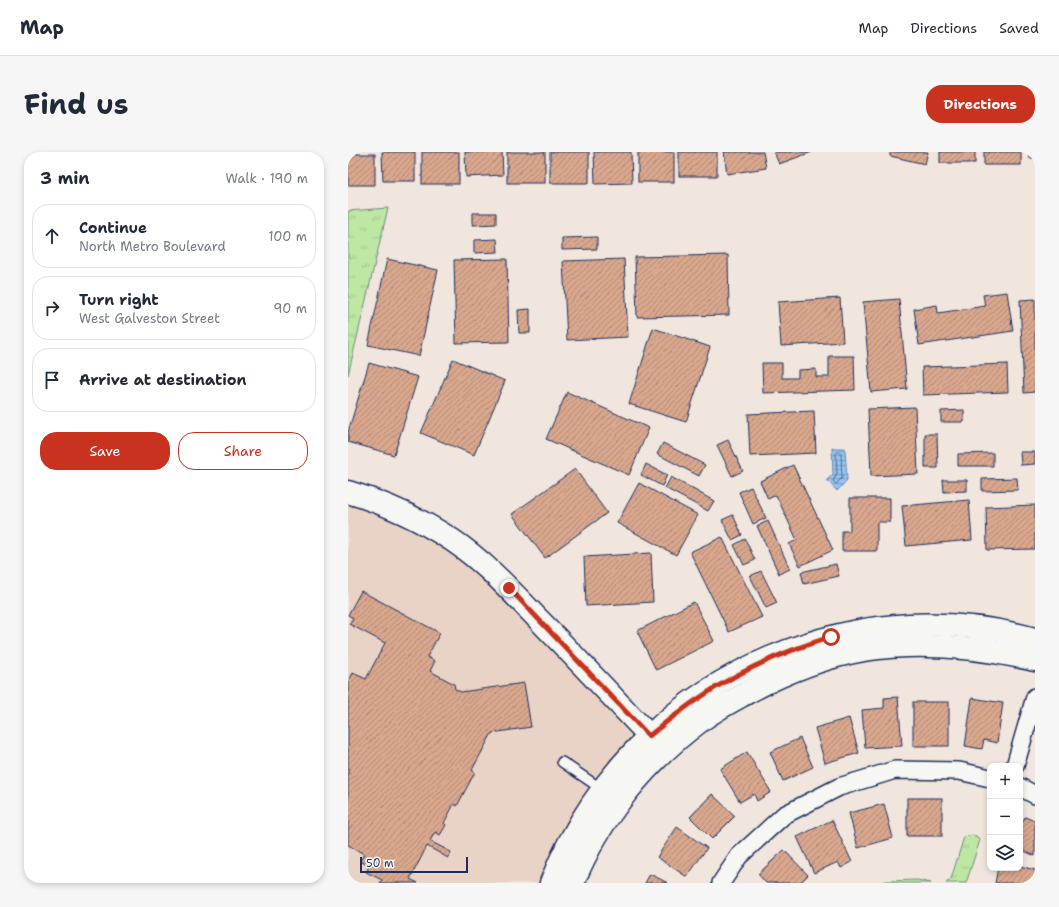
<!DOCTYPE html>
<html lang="en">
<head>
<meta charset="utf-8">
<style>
  :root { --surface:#fff; --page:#f6f6f7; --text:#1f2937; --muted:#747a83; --line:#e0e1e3; --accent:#c8321e }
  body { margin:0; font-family:"Shantell Sans",sans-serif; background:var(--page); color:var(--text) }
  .controls { position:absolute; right:12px; bottom:12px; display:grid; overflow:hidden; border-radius:8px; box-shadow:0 2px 6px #0003 }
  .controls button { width:36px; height:36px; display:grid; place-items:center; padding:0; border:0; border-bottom:1px solid var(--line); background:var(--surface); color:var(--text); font:20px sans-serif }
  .scale { position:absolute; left:12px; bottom:10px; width:108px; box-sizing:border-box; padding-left:4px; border:2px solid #1b2f5e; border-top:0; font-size:11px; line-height:14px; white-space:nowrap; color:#1b2f5e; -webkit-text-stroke:3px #f6f6f2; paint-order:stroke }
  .stop { position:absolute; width:12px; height:12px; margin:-9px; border:3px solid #c8321e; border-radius:50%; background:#fff }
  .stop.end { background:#c8321e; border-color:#fff; box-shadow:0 1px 4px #0008 }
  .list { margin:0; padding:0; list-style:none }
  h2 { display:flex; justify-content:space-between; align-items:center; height:52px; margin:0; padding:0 16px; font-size:17px }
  h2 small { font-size:13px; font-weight:400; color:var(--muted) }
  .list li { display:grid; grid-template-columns:26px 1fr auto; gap:12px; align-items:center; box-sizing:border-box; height:64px; margin:0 8px 8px; padding:0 8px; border:1px solid var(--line); border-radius:16px }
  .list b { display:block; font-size:15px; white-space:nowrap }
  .list p { margin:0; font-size:13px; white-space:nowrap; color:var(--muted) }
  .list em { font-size:13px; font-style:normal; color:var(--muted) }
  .actions { display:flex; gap:8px; padding:12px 16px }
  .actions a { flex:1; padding:9px 0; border:1px solid var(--accent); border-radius:16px; text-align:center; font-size:14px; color:var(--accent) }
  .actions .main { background:var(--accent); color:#fff }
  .icon { flex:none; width:22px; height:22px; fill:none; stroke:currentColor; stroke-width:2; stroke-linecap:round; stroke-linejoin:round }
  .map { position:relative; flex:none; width:687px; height:731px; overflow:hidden; border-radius:16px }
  header { display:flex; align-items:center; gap:24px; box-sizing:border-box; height:56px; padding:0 20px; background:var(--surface); border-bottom:1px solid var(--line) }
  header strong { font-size:19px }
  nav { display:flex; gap:22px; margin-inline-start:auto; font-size:14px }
  .intro { display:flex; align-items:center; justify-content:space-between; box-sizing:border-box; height:96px; padding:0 24px }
  h1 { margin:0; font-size:28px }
  .button { padding:10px 18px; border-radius:16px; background:var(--accent); color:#fff; font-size:14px; font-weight:700 }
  main { display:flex; gap:24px; padding:0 24px }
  aside { flex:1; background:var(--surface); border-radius:16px; box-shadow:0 2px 6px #0003 }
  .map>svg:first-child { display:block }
  .built { fill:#e9d3c6 }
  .park { fill:url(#park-tufts); stroke:#6c8b80 }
  .water { fill:url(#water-rules); stroke:#6588b6 }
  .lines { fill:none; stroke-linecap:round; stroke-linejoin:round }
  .shore { stroke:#4c6b98; stroke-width:1 }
  .building { fill:url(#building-hatch); stroke:#1b2f5e }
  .lane-casing { stroke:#1b2f5e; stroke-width:12 }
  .street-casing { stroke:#1b2f5e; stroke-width:20 }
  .secondary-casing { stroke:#1b2f5e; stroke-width:25 }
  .lane { stroke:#f6f6f2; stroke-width:9 }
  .street { stroke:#f6f6f2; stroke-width:17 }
  .secondary { stroke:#f6f6f2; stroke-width:22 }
  .route { stroke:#c8321e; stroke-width:5 }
</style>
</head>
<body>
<header>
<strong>Map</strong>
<nav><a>Map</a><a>Directions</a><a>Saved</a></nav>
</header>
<div class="intro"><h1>Find us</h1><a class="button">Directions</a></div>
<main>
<aside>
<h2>3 min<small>Walk · 190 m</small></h2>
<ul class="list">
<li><svg class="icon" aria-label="ahead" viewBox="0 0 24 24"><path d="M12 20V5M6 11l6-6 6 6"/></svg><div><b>Continue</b><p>North Metro Boulevard</p></div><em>100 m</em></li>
<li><svg class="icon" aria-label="right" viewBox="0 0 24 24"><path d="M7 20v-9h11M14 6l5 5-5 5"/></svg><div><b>Turn right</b><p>West Galveston Street</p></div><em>90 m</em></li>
<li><svg class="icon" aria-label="arrive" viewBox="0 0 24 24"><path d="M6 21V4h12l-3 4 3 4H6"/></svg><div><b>Arrive at destination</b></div></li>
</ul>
<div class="actions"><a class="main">Save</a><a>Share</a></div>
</aside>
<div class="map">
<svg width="687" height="731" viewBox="0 0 687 731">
  <defs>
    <pattern id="park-tufts" width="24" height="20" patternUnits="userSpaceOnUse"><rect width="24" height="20" fill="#bee7a3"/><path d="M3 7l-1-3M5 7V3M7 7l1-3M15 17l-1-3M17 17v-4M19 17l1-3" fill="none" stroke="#a3c68f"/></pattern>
    <pattern id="water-rules" width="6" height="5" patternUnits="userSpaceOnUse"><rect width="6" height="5" fill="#96c4f0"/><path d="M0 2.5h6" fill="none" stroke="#7aa0c6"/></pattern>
    <pattern id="building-hatch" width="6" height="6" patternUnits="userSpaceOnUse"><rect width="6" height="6" fill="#d9a78d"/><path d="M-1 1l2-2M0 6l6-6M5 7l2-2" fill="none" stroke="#af8876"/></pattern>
  </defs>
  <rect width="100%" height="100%" fill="#f0e6de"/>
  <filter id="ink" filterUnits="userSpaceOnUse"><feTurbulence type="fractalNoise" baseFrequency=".025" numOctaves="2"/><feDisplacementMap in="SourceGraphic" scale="8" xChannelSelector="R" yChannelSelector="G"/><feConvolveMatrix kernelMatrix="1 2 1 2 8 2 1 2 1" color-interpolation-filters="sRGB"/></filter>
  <g filter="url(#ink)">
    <path class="built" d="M0,340l104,48 197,196 -98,147h-203z"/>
    <g class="park">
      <path d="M40,56l-40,167v-164z"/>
      <path d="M625,683l7,5 -14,43h-20l5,-4 13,-42z"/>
      <path d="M569,728l14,3h-52l8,-2z"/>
    </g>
    <path class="water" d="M484,296h13l2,32 -10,11 -10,-11 6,-6z"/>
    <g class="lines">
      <path class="shore" d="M490,300l3,2 1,24 -6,6 -3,-3 4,-7 -1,-20z"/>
    </g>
    <g class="building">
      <path d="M0,0h9v2h18v31h-27z"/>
      <path d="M34,0h33v29h-32z"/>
      <rect x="74" y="0" width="37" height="32"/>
      <path d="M117,0h37l1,23 -37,2z"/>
      <rect x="159" y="0" width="38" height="31"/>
      <rect x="202" y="0" width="39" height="31"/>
      <path d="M246,0h37l1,31 -37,1z"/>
      <rect x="290" y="0" width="36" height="30"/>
      <rect x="331" y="0" width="38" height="24"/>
      <path d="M376,0h39l3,16 -39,6z"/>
      <path d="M426,0h38l-33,12z"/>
      <path d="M542,0h38l-3,12 -35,-8z"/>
      <rect x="592" y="0" width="35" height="11"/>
      <rect x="636" y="0" width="37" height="13"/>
      <rect x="681" y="0" width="6" height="6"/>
      <path d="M125,61h23v11l-23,1z"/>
      <path d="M249,85v12l-35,1v-12z"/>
      <path d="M149,87l1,13 -24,1v-13z"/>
      <path d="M380,103l1,60 -92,2 -2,-60z"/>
      <path d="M39,107l51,11 -19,86 -51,-11z"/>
      <path d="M159,107l2,83 -53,1 -2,-83z"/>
      <path d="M276,107l4,78 -61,3 -4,-79z"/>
      <path d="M659,140l6,39 -94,14 -5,-36 23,-4 1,8 47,-7 -2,-11z"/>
      <path d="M492,146l3,44 -62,4 -3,-44z"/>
      <path d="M551,147l8,90 -36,3 -8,-90z"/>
      <path d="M687,147v93l-11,1 -4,-93z"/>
      <path d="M182,157v24h-11l-1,-23z"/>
      <path d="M305,176l57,19 -24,75 -57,-18z"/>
      <path d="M481,204h25l1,34 -92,3 -1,-30h20v15h16v-8l18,-1v8h13z"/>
      <path d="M105,207l52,22 -31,74 -53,-22z"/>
      <path d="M21,211l49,14 -24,78 -46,-13v-10z"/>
      <path d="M659,212l1,28 -85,3 -1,-28z"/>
      <path d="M219,240l82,36 -20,47 -83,-36z"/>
      <path d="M567,255l3,67 -47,2 -3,-67z"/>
      <path d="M616,258v12h-23v-11z"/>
      <path d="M466,259l2,42 -66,3 -2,-42z"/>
      <path d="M577,282h12l1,34h-13z"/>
      <path d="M380,288l15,31 -11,5 -15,-31z"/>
      <path d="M315,291l42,22 -6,11 -42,-22z"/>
      <path d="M672,300h15v12l-14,1z"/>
      <path d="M645,301v13h-35v-12z"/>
      <path d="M298,312l21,11 -5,11 -21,-11z"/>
      <path d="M445,313l40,85 -33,16 -11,-22 8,-4 -21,-45 -8,4 -8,-18z"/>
      <path d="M227,317l32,44 -62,45 -33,-44z"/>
      <path d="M323,325l43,24 -6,10 -43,-23z"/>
      <path d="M669,326l1,12 -36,1v-12z"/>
      <path d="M595,328h24v11l-23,1z"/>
      <path d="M291,331l59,32 -22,40 -59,-32z"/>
      <path d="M403,335l15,31 -13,6 -14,-32z"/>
      <path d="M502,346h40v24h-13v29h-35v-20h8z"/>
      <path d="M621,348l3,40 -66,6 -4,-40z"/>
      <path d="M687,353v44l-48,1 -1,-43z"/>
      <path d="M385,363l9,20 -10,5 -10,-20z"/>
      <path d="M420,369l22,48 -11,5 -22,-48z"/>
      <path d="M374,385l40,80 -33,15 -39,-80z"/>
      <path d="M397,387l10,21 -11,5 -10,-20z"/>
      <path d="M303,401l2,49 -67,4 -2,-49z"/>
      <path d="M488,412l3,12 -35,8 -3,-12z"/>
      <path d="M413,419l16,32 -11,5 -16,-32z"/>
      <path d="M13,439l79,42 -13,24 8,4 -5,10 24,13 1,5 6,3 63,-9 7,44 -39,6 -20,37 3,2 -18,34 -3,-2 -10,19 2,2 -6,10 -5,-3 -5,9 21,11 -3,6 -21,-12 -17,33 8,4h-38l2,-3 -16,-8 3,-6 -9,-5 4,-7 -16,-9v-162l5,-10 13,6 19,-36 -36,-19 4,-6 -5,-3z"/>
      <path d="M346,450l20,39 -58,29 -19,-39z"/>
      <path d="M550,545l4,49 -37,2 -3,-38 22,-2v-10z"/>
      <path d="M624,546l31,5 -6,40 -13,-3 -2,9 -17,-3z"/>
      <rect x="565" y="550" width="36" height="44"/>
      <path d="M501,566l10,35 -34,10 -10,-35z"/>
      <path d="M452,586l13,29 -30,14 -13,-29z"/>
      <path d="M399,600l24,40 -14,9 -3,-7 -14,8 -20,-33z"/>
      <path d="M364,642l23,22 -23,23 -22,-22z"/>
      <rect x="559" y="646" width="35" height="38"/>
      <path d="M536,652l9,34 -35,10 -9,-35z"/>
      <path d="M677,665l10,4v35l-15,-7v-22z"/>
      <path d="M484,668l20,42 -11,6 -3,-6 -24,11 -17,-36z"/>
      <path d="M329,675l30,21 -20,29 -30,-20z"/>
      <path d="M436,698l24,25 -8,8h-34l-8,-9z"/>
      <path d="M672,714l15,4v13h-40l3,-15h22z"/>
      <path d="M302,722l18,9h-23z"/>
    </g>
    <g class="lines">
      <defs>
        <path id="lane" d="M214,610l41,28"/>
        <g id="street">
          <path d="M667,614l20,-69"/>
          <path d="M672,635l15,8"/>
          <path d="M373,731l18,-27 45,-41 55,-28 56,-17 64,1 31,7"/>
        </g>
        <g id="secondary">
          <path d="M0,340c37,11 72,27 104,48 34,23 61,53 89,82 40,41 79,83 119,125"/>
          <path d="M203,731c21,-55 56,-107 99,-147 67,-65 166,-106 259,-111 42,-2 85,3 126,14"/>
          <path d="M225,731c26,-65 74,-123 130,-164 15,-11 31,-19 47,-28 36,-19 74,-34 114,-41 57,-9 115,-3 171,10"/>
        </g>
      </defs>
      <use href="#lane" class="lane-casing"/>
      <use href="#street" class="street-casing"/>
      <use href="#secondary" class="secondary-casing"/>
      <use href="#lane" class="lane"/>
      <use href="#street" class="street"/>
      <use href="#secondary" class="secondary"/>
    </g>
  </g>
  <g class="lines" filter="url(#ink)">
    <path class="route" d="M161,436l140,148c58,-49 110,-77 182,-99"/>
  </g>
</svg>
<div class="controls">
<button>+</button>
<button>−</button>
<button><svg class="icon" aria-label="layers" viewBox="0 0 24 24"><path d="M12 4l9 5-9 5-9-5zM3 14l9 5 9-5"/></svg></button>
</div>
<div class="scale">50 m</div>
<div class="stop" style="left:483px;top:485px"></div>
<div class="stop end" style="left:161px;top:436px"></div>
</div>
</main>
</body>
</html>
